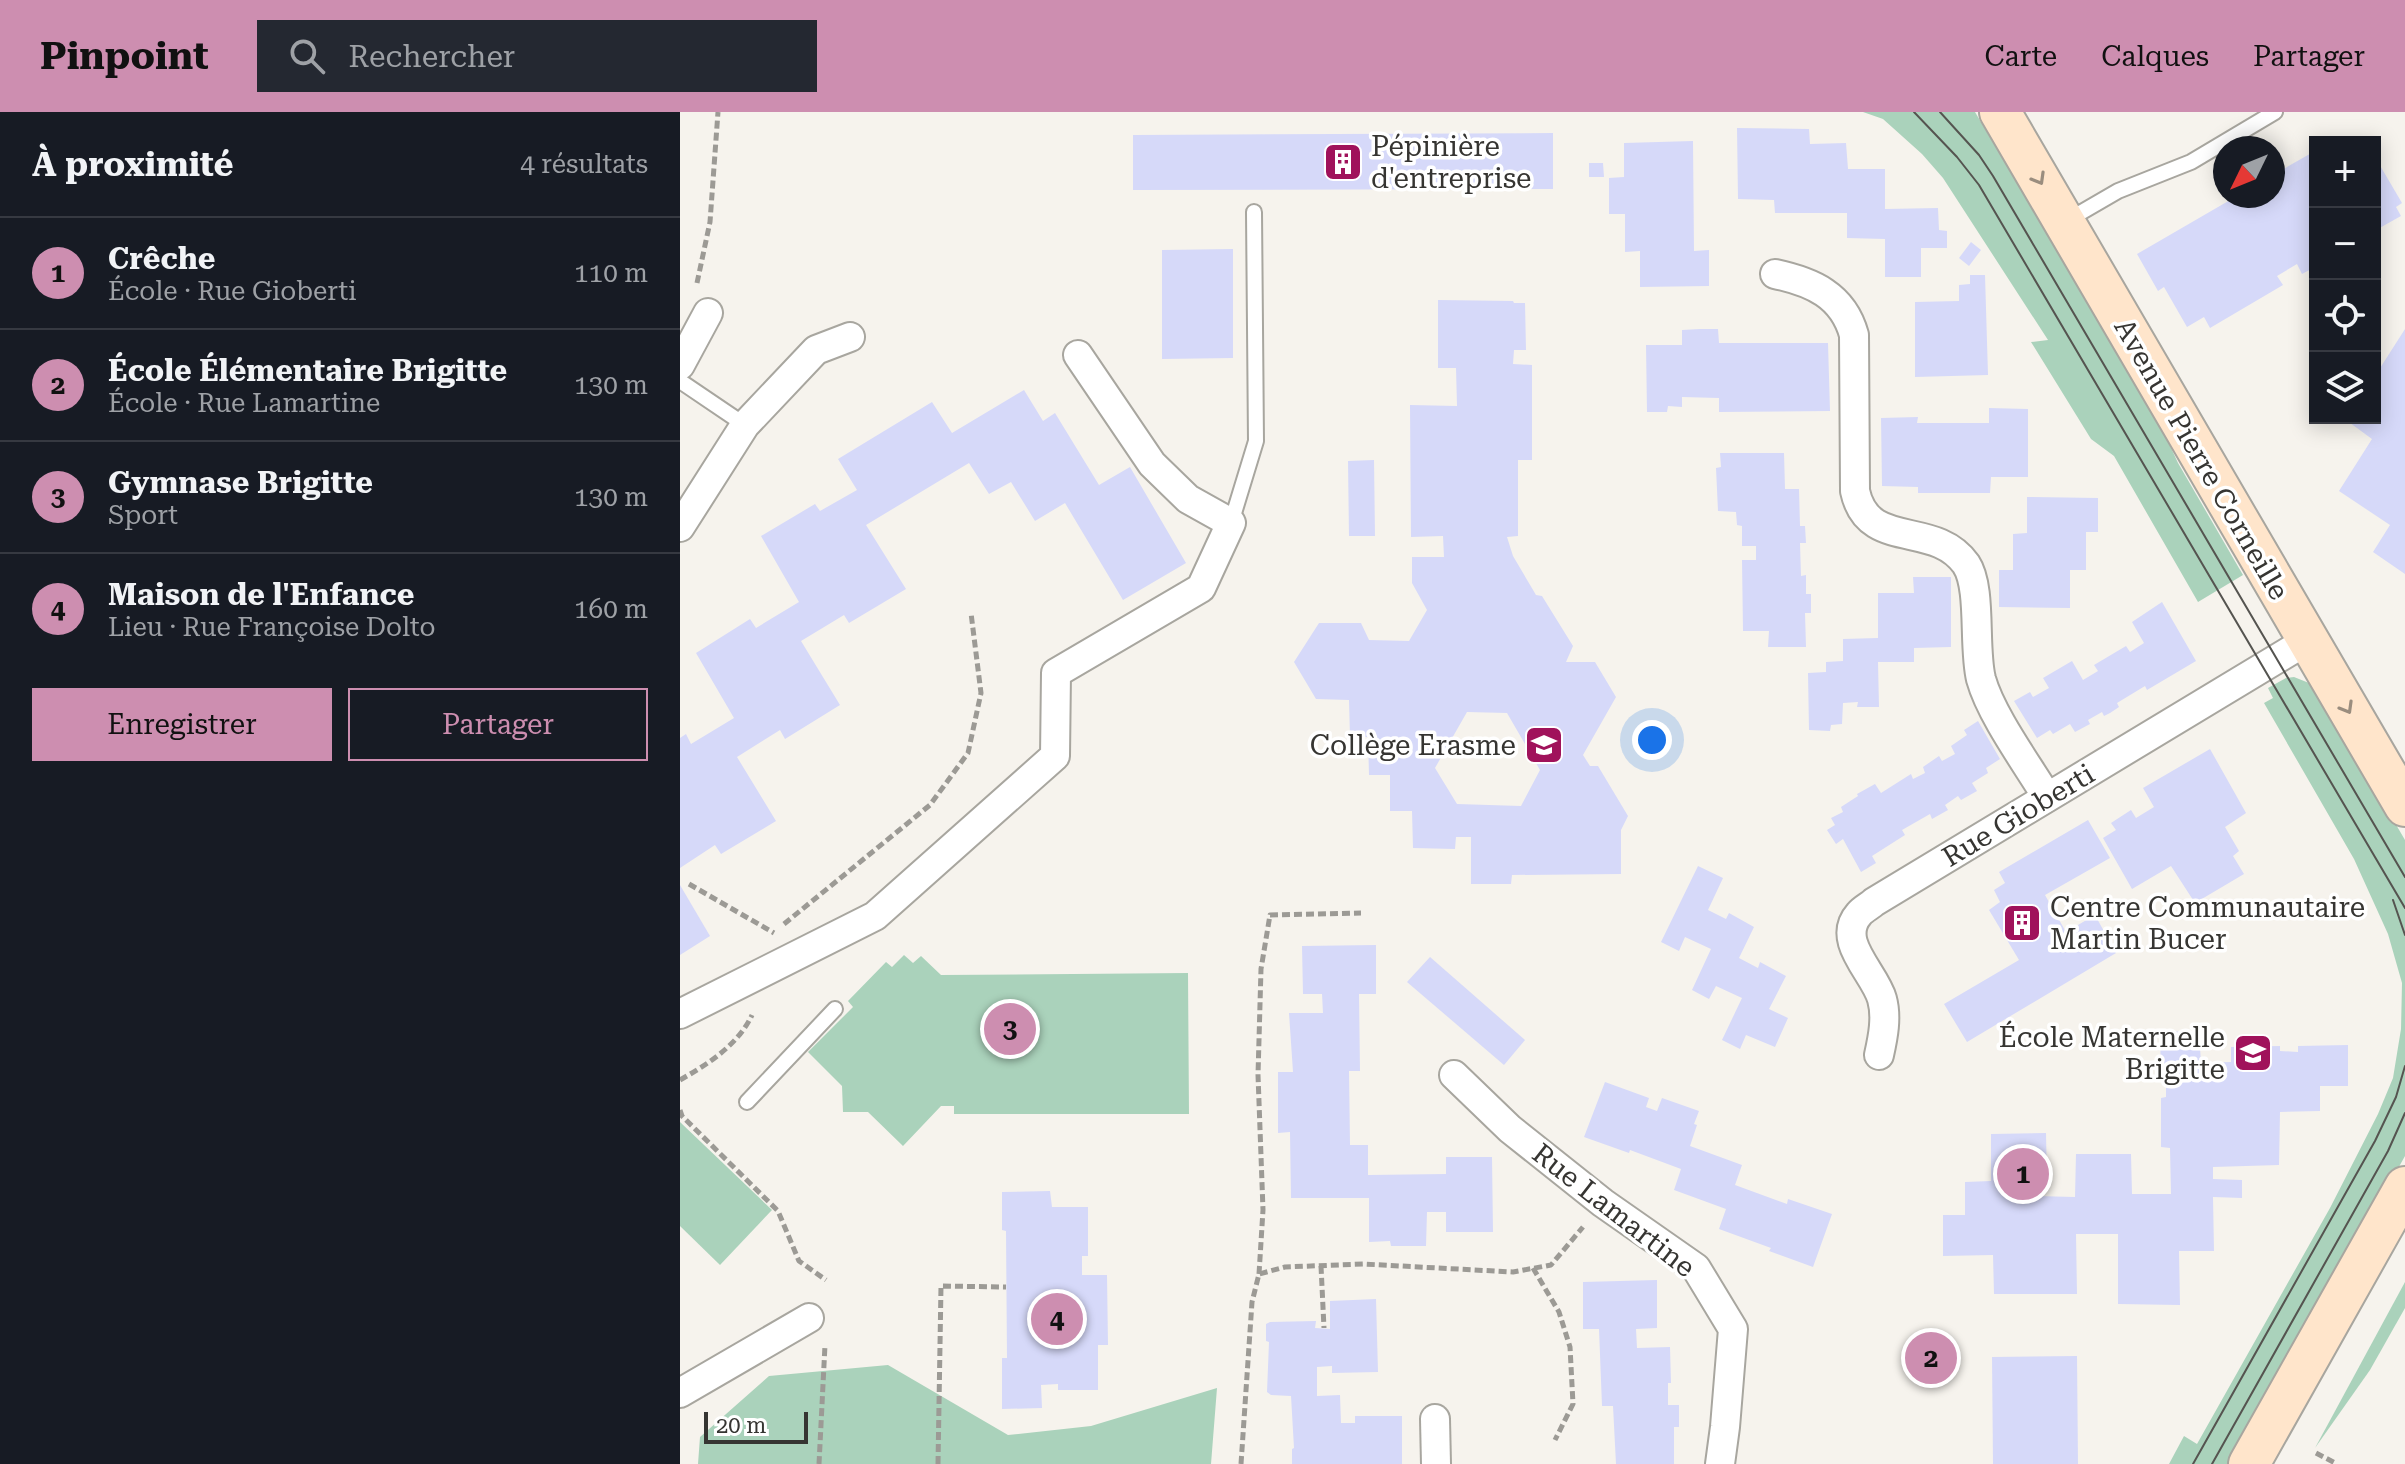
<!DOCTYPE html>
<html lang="fr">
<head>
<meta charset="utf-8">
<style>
  :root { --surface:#171b24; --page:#242831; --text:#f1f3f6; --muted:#9ea1a6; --line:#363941; --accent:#cd8eb0 }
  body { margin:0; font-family:"Roboto Serif",serif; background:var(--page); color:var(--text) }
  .controls { position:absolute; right:24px; top:24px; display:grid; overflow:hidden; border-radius:0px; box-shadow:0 4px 20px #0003 }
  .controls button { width:72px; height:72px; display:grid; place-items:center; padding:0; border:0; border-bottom:2px solid var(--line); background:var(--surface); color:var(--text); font:40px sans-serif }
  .compass { position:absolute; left:1533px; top:24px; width:72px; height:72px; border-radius:50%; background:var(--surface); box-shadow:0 4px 20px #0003; rotate:227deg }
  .scale { position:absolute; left:24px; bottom:20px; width:104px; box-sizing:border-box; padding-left:8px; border:4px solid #363532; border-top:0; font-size:22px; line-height:28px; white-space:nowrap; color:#363532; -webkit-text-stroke:6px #fff; paint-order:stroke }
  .you { position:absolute; left:972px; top:628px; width:28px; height:28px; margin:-20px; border:6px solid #fff; border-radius:50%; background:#1a73e8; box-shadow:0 0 0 12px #1a73e833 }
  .badge { display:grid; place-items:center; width:52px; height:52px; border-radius:50%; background:var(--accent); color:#111; font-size:26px; font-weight:700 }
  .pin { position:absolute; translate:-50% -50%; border:4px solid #fff; box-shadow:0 2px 8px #0006 }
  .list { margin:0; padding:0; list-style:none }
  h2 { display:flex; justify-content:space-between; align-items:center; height:104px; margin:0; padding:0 32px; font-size:34px }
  h2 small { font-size:26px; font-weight:400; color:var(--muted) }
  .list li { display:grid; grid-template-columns:52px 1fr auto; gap:24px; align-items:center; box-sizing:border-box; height:112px; padding:0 32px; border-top:2px solid var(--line) }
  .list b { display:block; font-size:30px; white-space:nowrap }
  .list p { margin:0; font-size:26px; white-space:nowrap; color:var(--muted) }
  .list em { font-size:26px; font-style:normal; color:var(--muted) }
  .actions { display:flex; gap:16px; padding:24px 32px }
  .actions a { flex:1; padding:18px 0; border:2px solid var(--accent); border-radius:0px; text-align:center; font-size:28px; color:var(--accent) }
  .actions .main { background:var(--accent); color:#111 }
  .icon { flex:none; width:44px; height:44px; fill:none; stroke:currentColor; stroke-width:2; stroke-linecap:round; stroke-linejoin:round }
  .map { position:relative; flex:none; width:1725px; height:1352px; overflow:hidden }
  header { display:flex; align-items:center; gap:48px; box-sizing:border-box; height:112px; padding:0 40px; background:var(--accent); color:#111 }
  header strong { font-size:38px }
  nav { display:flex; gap:44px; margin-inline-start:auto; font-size:28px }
  .search { width:560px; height:72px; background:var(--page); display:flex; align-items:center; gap:20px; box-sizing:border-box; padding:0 28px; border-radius:0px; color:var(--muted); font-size:30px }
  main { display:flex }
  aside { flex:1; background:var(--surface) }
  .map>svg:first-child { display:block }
  .green { fill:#aad2bb }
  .building { fill:#d6d9f9; fill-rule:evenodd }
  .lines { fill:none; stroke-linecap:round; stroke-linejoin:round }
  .lane-casing { stroke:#a8a69f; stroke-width:18 }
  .street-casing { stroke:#a8a69f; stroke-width:32 }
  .secondary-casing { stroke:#a8a69f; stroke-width:44 }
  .path { stroke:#9c9a95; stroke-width:5; stroke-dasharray:8 4; stroke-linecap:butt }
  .lane { stroke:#fff; stroke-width:14 }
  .street { stroke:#fff; stroke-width:28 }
  .secondary { stroke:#ffe5cb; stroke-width:40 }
  .tram { stroke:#555450; stroke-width:2 }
  .oneway { stroke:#9a8d7e }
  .labels { text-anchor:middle; stroke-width:7; stroke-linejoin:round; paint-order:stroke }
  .poi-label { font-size:28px; fill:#363532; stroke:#fff; text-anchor:start }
  .street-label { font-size:28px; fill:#363532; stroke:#fff }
</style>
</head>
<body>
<header>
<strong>Pinpoint</strong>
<div class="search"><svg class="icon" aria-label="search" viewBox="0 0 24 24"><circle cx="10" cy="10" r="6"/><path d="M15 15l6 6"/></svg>Rechercher</div>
<nav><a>Carte</a><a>Calques</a><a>Partager</a></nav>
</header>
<main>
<aside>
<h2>À proximité<small>4 résultats</small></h2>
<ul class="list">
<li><span class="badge">1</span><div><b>Crêche</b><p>École · Rue Gioberti</p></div><em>110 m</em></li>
<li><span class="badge">2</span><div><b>École Élémentaire Brigitte</b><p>École · Rue Lamartine</p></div><em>130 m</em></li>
<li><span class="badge">3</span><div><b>Gymnase Brigitte</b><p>Sport</p></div><em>130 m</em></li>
<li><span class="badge">4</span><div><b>Maison de l'Enfance</b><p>Lieu · Rue Françoise Dolto</p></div><em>160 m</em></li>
</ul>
<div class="actions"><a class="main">Enregistrer</a><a>Partager</a></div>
</aside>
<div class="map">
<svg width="1725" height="1352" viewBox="0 0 1725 1352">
  <rect width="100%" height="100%" fill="#f6f3ed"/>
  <g class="green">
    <path d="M1183,0h112l184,310 19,41 65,112 -45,27 -84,-146 -23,-17 -60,-97 17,-2 -105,-162 -21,-24 -39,-35z"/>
    <path d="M1614,565l15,6 10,10 86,147v316l-173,308h-63l15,-28 13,8 133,-236 48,-94 15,-36 8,-49 1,-46 -14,-49 -34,-75 -90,-156 9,-5 -5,-10 18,-10z"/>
    <path d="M224,843l9,8 8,-7 20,19 247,-2 1,141h-235v-8h-13l-38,40 -35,-34h-25l-1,-26 -34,-34 45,-45 -5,-6 38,-39 6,5z"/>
    <path d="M0,1010l92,88 -52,55 -40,-39z"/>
    <path d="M1725,1170v26l-35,62 -55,78z"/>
    <path d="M208,1253l120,70 83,-9 126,-38 -6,76h-513l2,-27 69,-61z"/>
  </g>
  <g class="building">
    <path d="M1057,16l72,1 1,15 36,-1 2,26h37v40l53,-1 1,22 8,1v17h-26v29h-36v-38l-38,-1v-25h-72l-1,-13 -36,-1z"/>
    <path d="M873,21v56l-420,1v-55z"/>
    <path d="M1013,29l1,110 15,-1v36l-69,1v-36l-15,1v-38h-16v-36l15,-1v-34z"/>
    <path d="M1635,39v116l-13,7 -5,-10 -20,12 6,9 -73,43 -6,-11 -17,10 -23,-40 -6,4 -21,-37 100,-58h36v-21z"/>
    <path d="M1695,45l27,46 -6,4 5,9 -25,14z"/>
    <path d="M909,51h14l1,14h-15z"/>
    <path d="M1291,130l10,8 -12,16 -10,-8z"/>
    <path d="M553,137v109l-71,1v-109z"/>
    <path d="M1290,163h15l3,100 -73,2v-75l44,-1v-16l11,-1z"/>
    <path d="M758,188l75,1 1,2h11l1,47h-12l-1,14 19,1v95h-14v76l-11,1 6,19 23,39 6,1 31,50 -7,16h29l21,35 -33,58 7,11h8l30,50 -7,14v44l-109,1 -1,9h-40v-47h-15l-1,12 -42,-1 -1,-37h-22v-36h-21l-1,-38h-18l-1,-37 -33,-1 -22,-37 25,-39h42l8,17 40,1 18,-31 -15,-27v-26h32l-1,-21 -32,1 -1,-132 47,1 -1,-38h-18zM787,600l40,1 33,57 -19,36 -64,-2 -22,-36z"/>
    <path d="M1020,217h18l1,14h109l2,68 -111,1v-14l-37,-1v10l-14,-1 -1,6h-20l-1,-67h36v-15z"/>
    <path d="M1725,217v245l-32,-22 17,-27 -51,-34 33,-52 -26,-19 2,-2h27v-42z"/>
    <path d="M344,278l19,31 12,-8 44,72 31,-18 56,96 -63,37 -58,-97 -30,18 -24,-39 -22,12 -20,-31 -103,62 40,64 -57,34 -5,-8 -43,26 39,64 -55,34 -5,-9 -43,27 39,64 -55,33 -6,-9 -35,23v-130l6,-4 5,10 43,-26 -38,-65 54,-34 6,9 43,-26 -38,-66 54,-32 5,7 37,-21 -19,-31 94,-57 20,31z"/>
    <path d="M1309,296l39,1v68h-37l-1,16h-72v-6l-36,-1 -1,-68 37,-1 -1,6h72z"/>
    <path d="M1040,341h64l1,36h14l1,37h5l1,17h-6l1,33 5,-1v19h5v19h-6l1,34h-38l1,-16h-26l-1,-71h14v-14h-14v-20l-5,-1 -1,-13 -18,-1 -2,-43 5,-1z"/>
    <path d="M694,348l1,76h-26l-1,-75z"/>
    <path d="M1347,385l71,1v34h-12v38h-16v38l-71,-1v-37h14v-36l14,-1z"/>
    <path d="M1233,465h38v70l-37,1v14h-36l1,45h-22l1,-5 -15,1 -1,21 -11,1 -1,6 -21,-1 -1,-57 18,-1v-10l17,-1v-22l35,-1v-45h36z"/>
    <path d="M1482,490l34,59 -49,29 -2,-4 -28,17 2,4 -9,6 -6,3 -2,-4 -14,8 2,4 -15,8 -5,-8 -17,10 -3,-4 -13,8 -23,-37 16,-9 3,5 16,-9 -6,-10 29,-17 11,19 15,-9 -4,-6 32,-19 4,6 14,-9 -12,-21z"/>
    <path d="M1298,609l22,38 -14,9 2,5 -16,10 5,8 -16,9 -3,-4 -13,9 3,5 -16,9 -2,-5 -28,16 3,5 -33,21 4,7 -15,9 -18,-33 -7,5 -9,-14 8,-5 -4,-7 12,-6 -2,-5 17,-11 -1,-2 18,-10 6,9 30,-19 2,5 12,-6 -2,-6 16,-11 3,5 13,-7 -4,-8 16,-11 -3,-5z"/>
    <path d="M1530,637l36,64 -21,14 14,24 -6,5 11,18 -49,29 -24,-37 -39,23 -29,-51 13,-8 -5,-7 20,-13 5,8 18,-11 -11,-19z"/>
    <path d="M1408,708l22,38 -65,37 21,37 29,-17 21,38 -149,89 -23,-38 75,-44 -30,-50 11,-8 -6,-12 11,-7 -6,-11z"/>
    <path d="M1018,754l25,12 -15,32 18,9 3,-6 25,14 -15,31 19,10 2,-6 26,14 -17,33 19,9 -13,29 -29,-12 -6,14 -18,-9 20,-42 -26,-12 -7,13 -17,-9 19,-41 -26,-12 -6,14 -18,-9z"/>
    <path d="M0,773l30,51 -30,19z"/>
    <path d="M696,833v49h-17l1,77h-11l1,74h18v30l78,-1v-17h46l1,75h-47v-20h-19l-1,34h-35l-1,-5 -21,1v-44h-78l-1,-66 -12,1v-61h15l-4,-59h34l-1,-19h-19l-1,-48z"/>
    <path d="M750,845l95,83 -21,25 -97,-83z"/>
    <path d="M1519,919l2,32 30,-1v-15l49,-1v5l18,1v-6l50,-1v41h-28v25l-40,1 -1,53 -66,2v12l29,1v18l-29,-1 1,54h-35l1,54 -62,-1v-70h-42l1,60h-83l-1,-39 -50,1v-41h22v-33l26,-1v-47l55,-1 1,49h-11v14l39,1 1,-43h55l1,40h39l-1,-46 -9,-1v-49l5,-1v-18h-5l-1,-47z"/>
    <path d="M925,970l44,16 -3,9 11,4 5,-13 37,13 -5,13 3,1 -7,21 52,19 -7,20 52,19 1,-5 44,15 -19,53 -44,-16 2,-3 -52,-19 7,-20 -52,-19 7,-21 -51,-19 -1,3 -45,-16z"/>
    <path d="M370,1079l2,16h36v49h-6v19h25l1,70h-10v45h-40v-6l-17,1 1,23 -40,1v-51h5l-1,-127 -4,-1v-38z"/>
    <path d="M977,1168v48l-21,1 1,19 33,-1 1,36h-3v22h11v22h-5v37h-58l-3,-58h-11l-3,-77h-16v-47z"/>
    <path d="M696,1187l2,73 -46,1v-7l-15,1v29l23,-1 1,28h14v-7h47v48h-110v-15l2,-1 -3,-52 -20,-1 -4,-3 2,-50 -3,-1v-17l4,-2 46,-1 -1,7 15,1v-28z"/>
    <path d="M1397,1244l1,108h-85l-1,-107z"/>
  </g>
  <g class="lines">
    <defs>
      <g id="lane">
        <path d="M1388,108l50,-29 73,-29 84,-50"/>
        <path d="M0,269l65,44"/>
        <path d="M551,411l25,-82 -2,-229"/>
        <path d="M67,990l88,-93"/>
      </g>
      <g id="street">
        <path d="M1095,162c37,8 68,21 79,61l1,156c13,61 79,28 111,73 16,24 7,83 15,115 10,36 46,85 66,118"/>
        <path d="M0,253l28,-52"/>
        <path d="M0,415l65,-102 71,-75 34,-13"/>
        <path d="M0,902l195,-98 180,-160 1,-83 145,-85 30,-65 -43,-24 -36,-35 -74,-109"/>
        <path d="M1199,943c4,-18 8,-38 3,-56 -7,-26 -47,-58 -23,-85 4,-5 11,-8 15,-12l434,-262"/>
        <path d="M774,963l56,54 93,74 93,65 37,61 -8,98 -5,37"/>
        <path d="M0,1281l129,-75"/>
        <path d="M755,1307l1,45"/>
      </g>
      <g id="secondary">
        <path d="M1320,0l405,694"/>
        <path d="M1569,1352l156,-277"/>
      </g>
    </defs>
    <use href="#lane" class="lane-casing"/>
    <use href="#street" class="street-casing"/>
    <use href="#secondary" class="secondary-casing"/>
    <g class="path">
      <path d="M17,171l13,-61 8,-110"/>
      <path d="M9,772l85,49"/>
      <path d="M104,812l146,-119 38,-52 13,-60 -10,-80"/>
      <path d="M0,968c28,-16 58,-35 72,-65"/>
      <path d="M0,998l2,6 96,95 21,50 27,19"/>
      <path d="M641,1154l3,62"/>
      <path d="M853,1156l26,44 11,35 3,57 -18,36"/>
      <path d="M579,1162l4,-64 -5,-135 3,-106 9,-54 91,-2"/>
      <path d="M1636,1341l21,11"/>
      <path d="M139,1352l6,-119"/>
      <path d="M258,1352l3,-178 65,1"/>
      <path d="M561,1352l11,-162 7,-28 26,-7 78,-3 150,8 38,-7 32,-38"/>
    </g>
    <use href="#lane" class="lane"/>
    <use href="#street" class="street"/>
    <use href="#secondary" class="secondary"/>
    <g class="tram">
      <path d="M1234,0l43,45 22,28 426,723"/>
      <path d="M1260,0l39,43 14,21 412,701"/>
      <path d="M1713,788l12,35"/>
      <path d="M1513,1352l182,-323 21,-44 9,-31"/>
      <path d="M1532,1352l176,-313 17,-38"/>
    </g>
  </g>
  <defs><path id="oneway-chevron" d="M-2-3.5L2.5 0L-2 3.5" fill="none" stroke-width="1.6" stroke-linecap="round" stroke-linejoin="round" transform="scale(2)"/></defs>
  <g class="oneway">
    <use href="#oneway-chevron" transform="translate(1359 67) rotate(60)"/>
    <use href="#oneway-chevron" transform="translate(1667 596) rotate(60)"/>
  </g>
  <defs>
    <symbol id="building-square" viewBox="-11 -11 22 22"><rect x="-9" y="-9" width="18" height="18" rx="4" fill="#a0125b" stroke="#fff"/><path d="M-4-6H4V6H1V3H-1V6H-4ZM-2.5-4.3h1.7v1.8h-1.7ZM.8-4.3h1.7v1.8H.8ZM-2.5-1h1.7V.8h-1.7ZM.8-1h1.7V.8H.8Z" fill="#fff"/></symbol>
    <symbol id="school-square" viewBox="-11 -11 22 22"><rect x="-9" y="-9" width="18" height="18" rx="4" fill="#a0125b" stroke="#fff"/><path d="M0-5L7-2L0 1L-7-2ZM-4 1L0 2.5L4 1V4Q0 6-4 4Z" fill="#fff"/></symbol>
  </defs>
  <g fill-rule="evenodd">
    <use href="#building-square" x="641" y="28" width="44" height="44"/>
    <use href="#school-square" x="842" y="611" width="44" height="44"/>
    <use href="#building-square" x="1320" y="789" width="44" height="44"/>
    <use href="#school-square" x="1551" y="919" width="44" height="44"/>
  </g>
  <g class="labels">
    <g class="poi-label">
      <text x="691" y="44">Pépinière<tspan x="691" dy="32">d'entreprise</tspan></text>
      <text x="836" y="643" text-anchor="end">Collège Erasme</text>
      <text x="1370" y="805">Centre Communautaire<tspan x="1370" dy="32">Martin Bucer</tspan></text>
      <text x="1545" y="935" text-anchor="end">École Maternelle<tspan x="1545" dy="32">Brigitte</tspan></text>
    </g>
    <g class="street-label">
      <text transform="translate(1522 347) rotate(60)" y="10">Avenue Pierre Corneille</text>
      <text transform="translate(1338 703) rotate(-31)" y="10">Rue Gioberti</text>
      <text transform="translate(934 1098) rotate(38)" y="10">Rue Lamartine</text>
    </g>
  </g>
</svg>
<div class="controls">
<button>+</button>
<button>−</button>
<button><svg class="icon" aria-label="locate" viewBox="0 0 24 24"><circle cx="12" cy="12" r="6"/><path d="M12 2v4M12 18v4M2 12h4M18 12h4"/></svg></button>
<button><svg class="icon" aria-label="layers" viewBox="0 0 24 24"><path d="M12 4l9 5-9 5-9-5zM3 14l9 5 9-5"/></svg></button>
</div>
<svg class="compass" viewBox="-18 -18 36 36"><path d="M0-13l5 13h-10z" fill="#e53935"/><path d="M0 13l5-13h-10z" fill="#9ea1a6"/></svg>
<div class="scale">20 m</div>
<div class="you"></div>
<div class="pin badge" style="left:1343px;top:1062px">1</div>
<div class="pin badge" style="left:1251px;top:1246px">2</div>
<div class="pin badge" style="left:330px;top:917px">3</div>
<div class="pin badge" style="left:377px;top:1207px">4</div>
</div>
</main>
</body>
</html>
